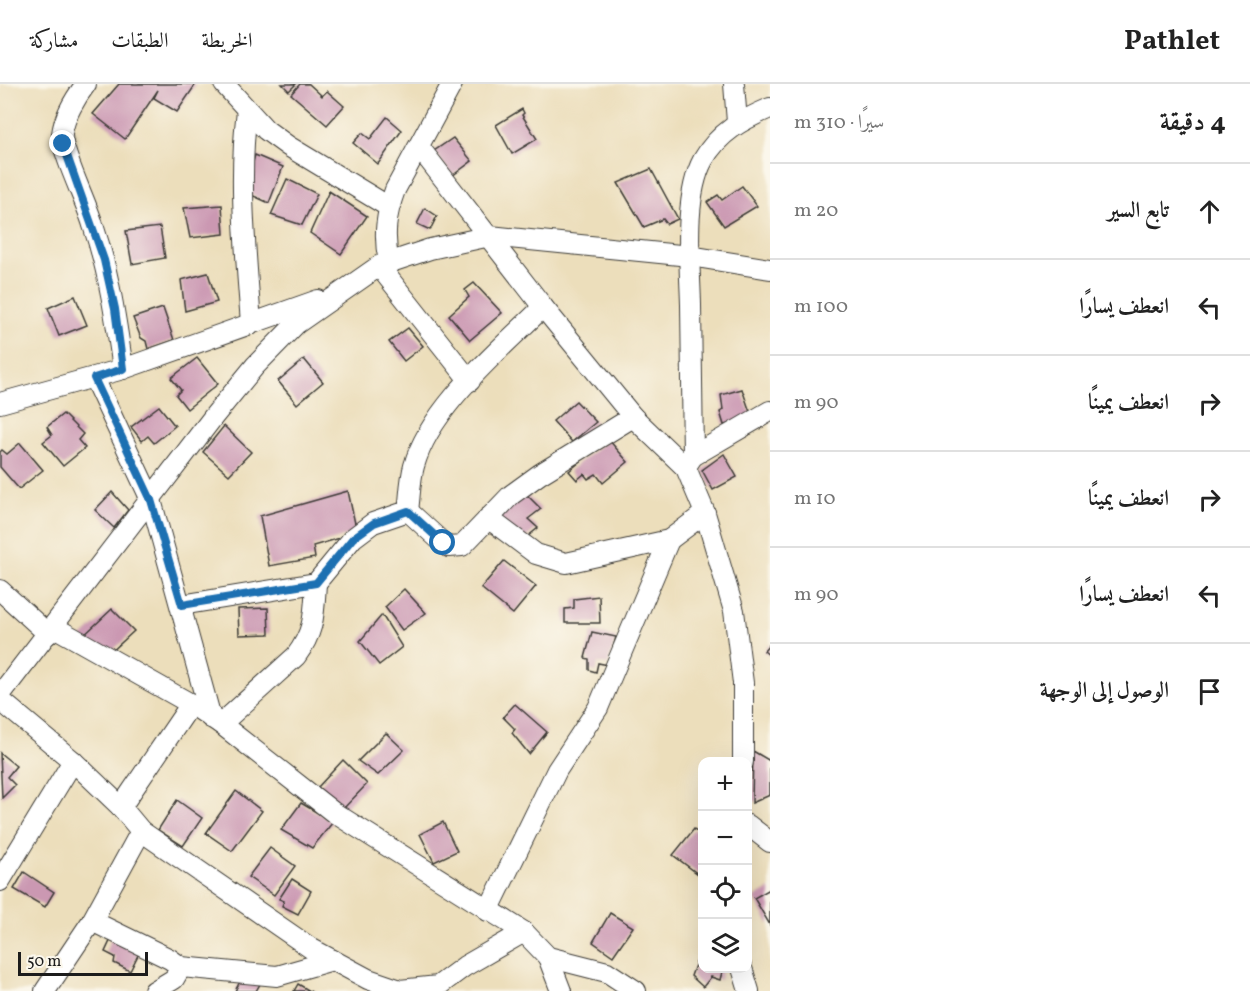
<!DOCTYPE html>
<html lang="ar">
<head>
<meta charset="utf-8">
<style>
  :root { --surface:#fff; --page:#f6f6f6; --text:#222; --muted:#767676; --line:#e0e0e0 }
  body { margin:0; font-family:Vollkorn,Amiri,serif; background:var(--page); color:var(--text); direction:rtl }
  .controls { position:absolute; right:18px; bottom:18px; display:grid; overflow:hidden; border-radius:12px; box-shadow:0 6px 24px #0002 }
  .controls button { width:54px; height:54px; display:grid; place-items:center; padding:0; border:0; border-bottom:2px solid var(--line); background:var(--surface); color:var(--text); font:30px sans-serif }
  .scale { position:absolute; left:18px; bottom:15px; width:130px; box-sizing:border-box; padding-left:6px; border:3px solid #1c1c1c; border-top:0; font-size:16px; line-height:21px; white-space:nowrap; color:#1c1c1c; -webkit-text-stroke:4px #fbf7ec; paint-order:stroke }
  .stop { position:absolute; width:18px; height:18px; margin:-14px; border:4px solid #1f6fb2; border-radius:50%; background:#fff }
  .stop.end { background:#1f6fb2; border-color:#fff; box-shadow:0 2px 6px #0008 }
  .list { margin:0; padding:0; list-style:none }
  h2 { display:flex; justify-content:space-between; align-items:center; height:78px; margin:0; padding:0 24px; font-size:26px }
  h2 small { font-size:20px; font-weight:400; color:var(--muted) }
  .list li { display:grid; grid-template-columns:39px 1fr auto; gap:18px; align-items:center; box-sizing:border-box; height:96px; padding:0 24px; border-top:2px solid var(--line) }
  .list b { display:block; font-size:22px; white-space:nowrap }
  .list em { font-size:20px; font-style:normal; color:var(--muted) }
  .icon { flex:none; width:33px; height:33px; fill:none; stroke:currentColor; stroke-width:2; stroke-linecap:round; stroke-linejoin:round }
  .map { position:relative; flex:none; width:770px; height:907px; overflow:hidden; direction:ltr }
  header { display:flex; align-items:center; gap:36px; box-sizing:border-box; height:84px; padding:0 30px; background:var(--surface); border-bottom:2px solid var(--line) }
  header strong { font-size:28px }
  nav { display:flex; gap:33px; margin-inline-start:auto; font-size:21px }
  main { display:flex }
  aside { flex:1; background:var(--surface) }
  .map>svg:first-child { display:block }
  .building { fill:#cb98b2 }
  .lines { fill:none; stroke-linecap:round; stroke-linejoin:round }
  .minor-casing { stroke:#3b3934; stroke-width:22 }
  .minor { stroke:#fff; stroke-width:20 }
  .route { stroke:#1f6fb2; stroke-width:8 }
</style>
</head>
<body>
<header>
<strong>Pathlet</strong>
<nav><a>الخريطة</a><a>الطبقات</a><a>مشاركة</a></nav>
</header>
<main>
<aside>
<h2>4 دقيقة<small>سيرًا · 310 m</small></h2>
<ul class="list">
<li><svg class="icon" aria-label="ahead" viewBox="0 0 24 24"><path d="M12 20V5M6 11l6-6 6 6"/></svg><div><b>تابع السير</b></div><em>20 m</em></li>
<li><svg class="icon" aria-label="left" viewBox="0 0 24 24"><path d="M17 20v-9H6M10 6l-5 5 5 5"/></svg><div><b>انعطف يسارًا</b></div><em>100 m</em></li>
<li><svg class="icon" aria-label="right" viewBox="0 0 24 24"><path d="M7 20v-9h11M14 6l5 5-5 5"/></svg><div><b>انعطف يمينًا</b></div><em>90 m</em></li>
<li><svg class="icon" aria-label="right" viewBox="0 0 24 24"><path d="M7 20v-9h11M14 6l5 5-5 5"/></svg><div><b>انعطف يمينًا</b></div><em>10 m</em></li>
<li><svg class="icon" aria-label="left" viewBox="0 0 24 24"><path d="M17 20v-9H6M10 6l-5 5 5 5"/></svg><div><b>انعطف يسارًا</b></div><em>90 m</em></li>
<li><svg class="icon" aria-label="arrive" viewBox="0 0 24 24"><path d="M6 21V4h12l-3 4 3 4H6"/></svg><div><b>الوصول إلى الوجهة</b></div></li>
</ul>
</aside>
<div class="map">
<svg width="770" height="907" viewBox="0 0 770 907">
  <rect width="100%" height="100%" fill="#fbf7ec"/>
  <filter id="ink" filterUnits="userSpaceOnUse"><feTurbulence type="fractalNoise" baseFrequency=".0167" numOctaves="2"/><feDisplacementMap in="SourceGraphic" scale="12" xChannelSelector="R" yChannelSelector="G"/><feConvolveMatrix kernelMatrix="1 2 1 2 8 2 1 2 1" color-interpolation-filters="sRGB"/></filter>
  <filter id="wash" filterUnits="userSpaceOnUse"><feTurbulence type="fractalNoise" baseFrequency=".008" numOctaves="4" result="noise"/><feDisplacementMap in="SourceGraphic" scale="24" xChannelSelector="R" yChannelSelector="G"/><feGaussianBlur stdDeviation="1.35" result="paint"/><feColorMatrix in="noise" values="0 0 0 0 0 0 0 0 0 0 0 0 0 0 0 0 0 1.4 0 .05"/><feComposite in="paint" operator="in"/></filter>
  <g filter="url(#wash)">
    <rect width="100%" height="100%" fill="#ecdebb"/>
    <g id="blocks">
      <g class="building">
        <path d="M119,0h77l-19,28 -23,-14 4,-8 -33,49 -32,-25z"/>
        <path d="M282,0h14l-7,7z"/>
        <path d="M300,0h9l13,12 5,-5 17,15 -17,19 -36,-31z"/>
        <path d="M522,25l2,4 -2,2 15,24 -25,15 -16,-29z"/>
        <path d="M387,33l15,13 -24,34 -25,-21 9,-10 8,6z"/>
        <path d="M453,54l19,23 -20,15 -18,-25z"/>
        <path d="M255,71l28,12 -14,36 -24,-11z"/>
        <path d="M651,85l27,50 -11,5 -4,-5 -19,8 -26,-44z"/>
        <path d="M287,95l30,15 -15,31 -31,-10z"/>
        <path d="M742,102l15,20 -33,20 -17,-24 11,-7 4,5z"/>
        <path d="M329,107l38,25 -26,38 -31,-21z"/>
        <path d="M222,121l2,29 -34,4 -6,-30z"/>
        <path d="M425,124l12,8 -7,14 -13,-6z"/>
        <path d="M160,143l5,31 -33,6 -6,-33z"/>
        <path d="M208,189l9,29 -32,9 -4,-31z"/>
        <path d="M474,199l28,30 -32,27 -21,-25 20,-18 -4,-7z"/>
        <path d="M75,212l12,29 -28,11 -11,-28z"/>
        <path d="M163,224l11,32 -26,9 -2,-8 -5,-3 -8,-20z"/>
        <path d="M408,244l15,18 -19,15 -15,-19z"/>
        <path d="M197,274l21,26 -31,25 -11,-14 5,-5 -10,-12z"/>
        <path d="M304,275l19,23 -26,22 -19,-23z"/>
        <path d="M742,305l10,29 -28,7 -4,-13 3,-2 -2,-15z"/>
        <path d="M576,317l20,21 -24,20 -19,-21z"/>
        <path d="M159,322l16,20 -21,17 -6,-7 -6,5 -11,-14z"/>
        <path d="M63,330l20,20 -5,6 7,8 -22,18 -20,-24 9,-7 -5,-8z"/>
        <path d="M224,342l27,26 -22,23 -26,-23z"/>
        <path d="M608,355l20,23 -25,21 -7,-9 -8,5 -4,-5 -7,6 -8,-9z"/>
        <path d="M20,359l23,27 -24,19 -19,-22v-15l2,-2 5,4z"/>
        <path d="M724,370l13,23 -24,13 -11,-20z"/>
        <path d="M348,407l9,42 -44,13 2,12 -46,8 -9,-50z"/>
        <path d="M112,408l16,18 -14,18 -19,-18z"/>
        <path d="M525,409l16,16 -13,10 10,9 -16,13 -27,-24z"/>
        <path d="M504,477l32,25 -23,28 -32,-26z"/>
        <path d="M404,505l22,24 -24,17 -17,-23z"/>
        <path d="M599,512l1,27h-35v-14l9,-1v-9z"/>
        <path d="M268,524l1,26 -30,1 -1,-26z"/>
        <path d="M112,525l22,22 -25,23 -28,-16z"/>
        <path d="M382,531l20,32 -23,18 -19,-24z"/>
        <path d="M592,548l24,5 -8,28 -10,-2 -2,9 -7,-2v-11l-4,-1z"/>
        <path d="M770,560v12l-6,-5z"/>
        <path d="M515,620l32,28 -18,22 -17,-21 3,-4 -12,-12z"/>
        <path d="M386,649l18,17 -26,25 -20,-14z"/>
        <path d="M753,667l17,10v34l-18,8z"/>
        <path d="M0,669l16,13 -9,11 8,8 -13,13z"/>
        <path d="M343,676l24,24 -24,25 -25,-22z"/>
        <path d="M236,707l26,20 -30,40 -26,-18z"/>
        <path d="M177,716l25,18 -19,28 -25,-16z"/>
        <path d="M301,719l32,19 -21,26 -31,-18z"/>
        <path d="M443,738l14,29 -23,11 -14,-28z"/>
        <path d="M694,745l8,6v42l-29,-22z"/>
        <path d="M270,764l25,18 -21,29 -26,-18z"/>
        <path d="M24,788l30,20 -9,15 -31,-18z"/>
        <path d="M292,795l19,12 -13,23 -16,-8 2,-5 -5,-2z"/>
        <path d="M770,805v36l-16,-27z"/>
        <path d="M610,829l23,14 -20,29 -20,-14z"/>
        <path d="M112,853l27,16 -9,18 -16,-8 1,-6 -10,-5z"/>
        <path d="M702,862v22h21l-3,12 -9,-3 -8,10 -12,-11z"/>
        <path d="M243,892l17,8 -4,7h-21z"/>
        <path d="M298,900l12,7h-16z"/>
      </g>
    </g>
  </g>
  <g filter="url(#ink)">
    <use href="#blocks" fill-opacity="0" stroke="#3b3934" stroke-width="1.5"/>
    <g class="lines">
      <defs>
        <g id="minor">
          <path d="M86,0c-10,13 -22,33 -24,50 -1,18 25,69 31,91 16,47 23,95 30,144"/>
          <path d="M224,0l42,46 22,16 101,61"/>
          <path d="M734,0l3,38"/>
          <path d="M247,26c-9,72 -1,142 4,214"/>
          <path d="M419,63l124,160 90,110 53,51 19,45 29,98 9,72v79"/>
          <path d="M389,178c-6,-26 -3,-48 6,-72l57,-106"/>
          <path d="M379,182l91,115"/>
          <path d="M94,294l57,122 60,218"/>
          <path d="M0,319l123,-34 195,-69"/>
          <path d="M693,372c-1,-50 -1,-101 -2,-151 -1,-41 -8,-108 12,-145 16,-28 39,-40 67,-52"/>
          <path d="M687,381l6,-9 77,-45"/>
          <path d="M408,427c2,-14 2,-31 6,-45 16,-59 86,-116 129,-159"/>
          <path d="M488,434l48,36 30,9 103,-23 36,-27"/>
          <path d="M0,506l48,44"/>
          <path d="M181,521l135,-22 37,-45 20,-15 35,-12 35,32 6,4 13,-1 49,-51 29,-21 93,-57"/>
          <path d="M54,543l137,77 -70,103 20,24 -49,90 78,38 11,8 -7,12 -20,12"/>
          <path d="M0,611l214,-279 41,-50 41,-42 83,-58 51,-17 60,-13 200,20 80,13"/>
          <path d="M0,616l73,61 48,46"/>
          <path d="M191,620l30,20 112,88 191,120 24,25 59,15 29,19"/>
          <path d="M221,640l75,-68c19,-26 18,-42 20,-73"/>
          <path d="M748,741l22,17"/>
          <path d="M141,747l171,118 56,30 32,11 38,-4 27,-20 59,-34"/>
          <path d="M0,797l73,-120"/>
          <path d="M488,827l69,-141 41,-62 71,-168"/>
          <path d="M548,873l13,34"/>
          <path d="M181,883l96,9 56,-16"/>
          <path d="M742,884l7,23"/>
          <path d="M45,907l47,-70"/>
        </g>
      </defs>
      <use href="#minor" class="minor-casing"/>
      <use href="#minor" class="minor"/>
    </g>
  </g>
  <g class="lines" filter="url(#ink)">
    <path class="route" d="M63,60l41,116 11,49 8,60 -29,9 57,122 31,105 134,-22 37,-45 21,-15 34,-12 35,32"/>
  </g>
</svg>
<div class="controls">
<button>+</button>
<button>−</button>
<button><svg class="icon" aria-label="locate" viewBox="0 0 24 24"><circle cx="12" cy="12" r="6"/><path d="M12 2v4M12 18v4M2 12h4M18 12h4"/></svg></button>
<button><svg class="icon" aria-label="layers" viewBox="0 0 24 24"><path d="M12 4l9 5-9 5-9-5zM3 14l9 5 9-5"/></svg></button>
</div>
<div class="scale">50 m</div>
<div class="stop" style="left:443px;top:459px"></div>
<div class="stop end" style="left:63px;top:60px"></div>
</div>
</main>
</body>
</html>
